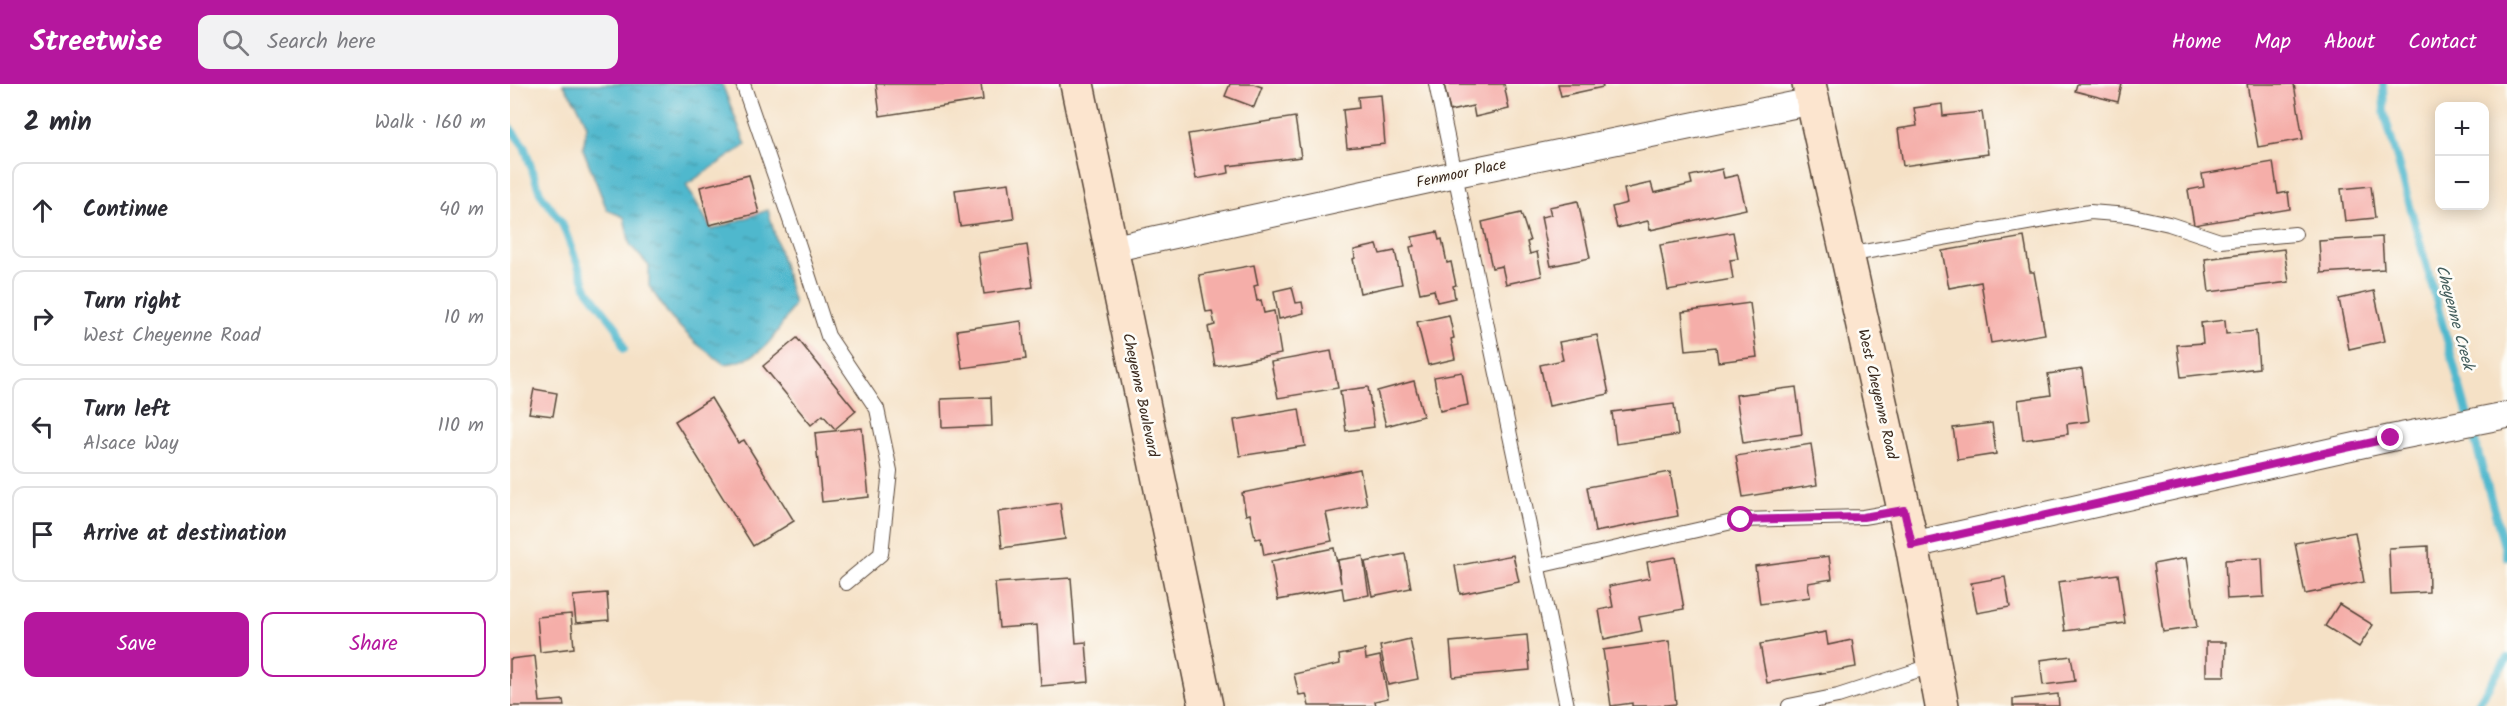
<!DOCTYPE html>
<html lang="en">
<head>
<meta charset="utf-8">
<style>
  :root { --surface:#fff; --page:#f2f2f3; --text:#2b2b33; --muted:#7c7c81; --line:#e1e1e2; --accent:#b5179e }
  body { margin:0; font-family:Kalam,sans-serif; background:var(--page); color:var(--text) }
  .controls { position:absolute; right:18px; top:18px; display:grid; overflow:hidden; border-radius:12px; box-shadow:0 3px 15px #0003 }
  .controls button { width:54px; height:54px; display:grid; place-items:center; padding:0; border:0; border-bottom:2px solid var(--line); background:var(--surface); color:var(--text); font:30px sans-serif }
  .stop { position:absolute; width:18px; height:18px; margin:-14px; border:4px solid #b5179e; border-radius:50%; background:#fff }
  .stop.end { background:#b5179e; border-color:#fff; box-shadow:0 2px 6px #0008 }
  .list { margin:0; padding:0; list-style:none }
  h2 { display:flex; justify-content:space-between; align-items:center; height:78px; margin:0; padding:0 24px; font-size:26px }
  h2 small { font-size:20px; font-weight:400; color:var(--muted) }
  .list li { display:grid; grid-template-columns:39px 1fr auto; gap:18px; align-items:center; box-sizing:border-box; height:96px; margin:0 12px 12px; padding:0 12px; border:2px solid var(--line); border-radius:12px }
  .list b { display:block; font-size:22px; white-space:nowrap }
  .list p { margin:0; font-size:20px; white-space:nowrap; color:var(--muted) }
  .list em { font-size:20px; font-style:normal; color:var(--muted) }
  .actions { display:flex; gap:12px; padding:18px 24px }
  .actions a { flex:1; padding:14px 0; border:2px solid var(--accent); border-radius:12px; text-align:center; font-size:21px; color:var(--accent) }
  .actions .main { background:var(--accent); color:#fff }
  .icon { flex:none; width:33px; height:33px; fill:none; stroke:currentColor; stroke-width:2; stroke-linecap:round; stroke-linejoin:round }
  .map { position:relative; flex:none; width:1997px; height:622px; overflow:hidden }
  header { display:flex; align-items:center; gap:36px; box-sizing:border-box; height:84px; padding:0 30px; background:var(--accent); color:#fff }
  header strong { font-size:28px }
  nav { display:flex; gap:33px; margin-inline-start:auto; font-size:21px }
  .search { width:420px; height:54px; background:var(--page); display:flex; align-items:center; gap:15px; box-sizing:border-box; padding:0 21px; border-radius:12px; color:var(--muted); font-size:22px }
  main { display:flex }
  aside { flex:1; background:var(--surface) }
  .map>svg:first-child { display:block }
  .water { fill:url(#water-ripples); stroke:#457176; stroke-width:1.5 }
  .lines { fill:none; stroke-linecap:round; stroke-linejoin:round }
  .stream { stroke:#4fb8cd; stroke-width:8 }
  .building { fill:#f5aea9 }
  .service-casing { stroke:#574537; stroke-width:16 }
  .minor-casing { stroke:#574537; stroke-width:28 }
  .secondary-casing { stroke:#574537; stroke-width:36 }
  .service { stroke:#fff; stroke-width:14 }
  .minor { stroke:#fff; stroke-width:26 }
  .secondary { stroke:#fce5cf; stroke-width:33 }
  .route { stroke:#b5179e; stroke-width:8 }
  .labels { text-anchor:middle; stroke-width:5; stroke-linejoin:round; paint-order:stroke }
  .street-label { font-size:15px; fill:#3b2a1e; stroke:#fdfcf7 }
  .water-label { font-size:16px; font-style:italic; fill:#425c5b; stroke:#fdfcf7 }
</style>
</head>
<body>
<header>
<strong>Streetwise</strong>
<div class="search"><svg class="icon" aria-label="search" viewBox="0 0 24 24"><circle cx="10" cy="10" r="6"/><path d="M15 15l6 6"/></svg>Search here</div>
<nav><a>Home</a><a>Map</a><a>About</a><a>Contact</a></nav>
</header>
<main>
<aside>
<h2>2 min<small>Walk · 160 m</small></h2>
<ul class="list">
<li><svg class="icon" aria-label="ahead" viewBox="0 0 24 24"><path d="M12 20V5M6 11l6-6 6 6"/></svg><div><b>Continue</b></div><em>40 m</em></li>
<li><svg class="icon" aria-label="right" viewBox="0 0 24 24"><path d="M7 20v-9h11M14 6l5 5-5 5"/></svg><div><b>Turn right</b><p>West Cheyenne Road</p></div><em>10 m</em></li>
<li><svg class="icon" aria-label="left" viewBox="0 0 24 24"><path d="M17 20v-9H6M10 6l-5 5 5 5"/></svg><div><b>Turn left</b><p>Alsace Way</p></div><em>110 m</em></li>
<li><svg class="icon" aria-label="arrive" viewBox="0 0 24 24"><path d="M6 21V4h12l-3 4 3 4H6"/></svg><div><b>Arrive at destination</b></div></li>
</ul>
<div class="actions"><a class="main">Save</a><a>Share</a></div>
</aside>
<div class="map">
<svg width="1997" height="622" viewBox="0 0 1997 622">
  <defs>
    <pattern id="water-ripples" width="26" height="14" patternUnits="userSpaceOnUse" patternTransform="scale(1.5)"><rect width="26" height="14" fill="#4fb8cd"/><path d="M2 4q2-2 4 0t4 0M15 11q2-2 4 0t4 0" fill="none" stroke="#4396a6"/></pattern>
  </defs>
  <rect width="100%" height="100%" fill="#fdfcf7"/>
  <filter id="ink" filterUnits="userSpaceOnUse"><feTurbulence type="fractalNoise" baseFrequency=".0167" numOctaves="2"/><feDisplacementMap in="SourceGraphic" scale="12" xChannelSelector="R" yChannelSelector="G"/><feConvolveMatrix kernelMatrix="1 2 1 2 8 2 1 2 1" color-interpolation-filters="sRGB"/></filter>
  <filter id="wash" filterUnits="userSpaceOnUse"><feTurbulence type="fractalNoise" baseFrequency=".008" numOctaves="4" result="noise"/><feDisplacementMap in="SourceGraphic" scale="24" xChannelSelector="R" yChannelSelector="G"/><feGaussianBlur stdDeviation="1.35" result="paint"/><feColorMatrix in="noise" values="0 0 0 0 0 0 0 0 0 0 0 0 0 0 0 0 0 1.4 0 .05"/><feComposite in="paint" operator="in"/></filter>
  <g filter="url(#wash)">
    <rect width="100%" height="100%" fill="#f5e1c6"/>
    <path class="water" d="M53,0h159l24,61 -60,40 26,45 56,-20 26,94c-17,31 -32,57 -70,60l-27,-20 -26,-26 -22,-32v-20l-19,-21 -6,-28 -17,-7 -24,-61 4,-24 -9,-19z"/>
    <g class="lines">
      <g class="stream">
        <path d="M1873,0l1,28 123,445"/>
        <path d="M0,44l14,18 16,47 22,30 25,66 30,39 7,21"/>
        <path d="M1966,622l31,-48"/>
      </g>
    </g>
    <g id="blocks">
      <g class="building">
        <path d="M366,0h105l2,16 -103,16z"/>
        <path d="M720,0h23l9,3 -8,20 -29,-11z"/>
        <path d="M934,0h60l5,25 -34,8 -2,-11 -23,5z"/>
        <path d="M1048,0h44l1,3 -42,9z"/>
        <path d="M1567,0h45l-4,18 -43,-11z"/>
        <path d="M1737,0h47l9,55 -45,8z"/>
        <path d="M871,11l4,49 -38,4 -4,-38 16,-2 -1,-11z"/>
        <path d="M1432,20l1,12 39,-4 6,42 -85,12 -5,-37 19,-3 -3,-18z"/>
        <path d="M785,33l6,40 -73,9 1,7 -33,6 -8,-45z"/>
        <path d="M1763,78l5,32 10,-2 2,17 -96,16 -6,-35 16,-3 -2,-13z"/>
        <path d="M1212,85l2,9 14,-3 8,34 -96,21 -2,-9 -31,7 -5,-21 15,-4 -3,-14 27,-6 3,10 38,-9 -2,-8z"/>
        <path d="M239,91l10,38 -50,12 -9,-38z"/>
        <path d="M499,99l5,36 -54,7 -5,-36z"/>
        <path d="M1861,102l4,32 -30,3 -4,-32z"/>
        <path d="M1068,117l12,57 -39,8 -10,-49 10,-2 -2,-8z"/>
        <path d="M1011,129l9,28 -3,1 3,12 7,-2 5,24 -36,8 -4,-18 -10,2 -10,-46z"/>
        <path d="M927,148l2,8 3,-1 5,24 4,-1 5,23 -3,1 2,12 -18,4 -3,-12 -14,3 -10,-46 4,-1 -2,-9z"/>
        <path d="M1223,148l5,27 -8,1 3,19 -65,11 -8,-45z"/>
        <path d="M1514,153l6,35h4l11,62 -54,9 -10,-61 -32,6 -7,-37z"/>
        <path d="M1872,153l2,32 -63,4 -2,-32z"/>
        <path d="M517,161l6,42 -49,7 -6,-41z"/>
        <path d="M867,161l3,9 15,-3 7,33 -42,9 -7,-34 2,-1 -1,-8z"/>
        <path d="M1774,165l5,33 -80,10 -4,-33z"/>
        <path d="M744,181l4,20 -4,1 3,15 4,-1 3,13 10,-2 7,43 -66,12 -7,-39 7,-2 -3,-14 -6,1 -7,-37z"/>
        <path d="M782,203l4,16 6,-1 2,11 -25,6 -5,-28z"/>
        <path d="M1864,207l11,50 -36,8 -10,-50z"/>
        <path d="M1240,219l7,54 -39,5 -2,-15 -30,3 -4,-38z"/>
        <path d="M939,231l5,23 -3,1 4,20 -27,6 -11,-43z"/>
        <path d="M1715,236l1,14 30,-3 3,37 -78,9 -4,-32 26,-2 -2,-20z"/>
        <path d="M511,237l5,38 -64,9 -5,-38z"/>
        <path d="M1087,251l12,59 -60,12 -9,-41 23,-5 -4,-18z"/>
        <path d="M287,254l59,73 -21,18 -12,-14 -12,10 -48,-59z"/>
        <path d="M821,267l7,37 -60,10 -7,-36z"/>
        <path d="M1572,285l7,52 -22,3 1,10 -45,6 -5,-40 33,-5 -3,-21z"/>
        <path d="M952,288l6,33 -28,6 -6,-34z"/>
        <path d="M904,297l9,35 -37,10 -9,-35z"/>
        <path d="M858,303l6,40 -28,4 -6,-40z"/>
        <path d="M1286,303l6,47 -59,9 -7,-48z"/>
        <path d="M24,305l23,4 -4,23 -24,-3z"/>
        <path d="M481,313l1,29 -50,2 -1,-29z"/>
        <path d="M201,314l27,45 6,-3 50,81 -41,25 -78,-125z"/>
        <path d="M1164,320l4,31 -62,9 -4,-32z"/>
        <path d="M789,325l6,37 -65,10 -6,-36z"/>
        <path d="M1482,339l4,31 -38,6 -5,-32z"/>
        <path d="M352,344l7,69 -47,5 -7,-69z"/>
        <path d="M1301,360l6,41 -74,12 -7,-41z"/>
        <path d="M850,385l7,36 -41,8 6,28 -68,14 -3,-17 -6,1 -5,-25 -4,1 -4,-22z"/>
        <path d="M1160,388l8,44 -83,16 -8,-45z"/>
        <path d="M550,419l5,36 -63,9 -4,-36z"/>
        <path d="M1845,448l9,50 -59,12 -10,-51z"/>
        <path d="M1918,462l1,46 -38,2 -2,-46z"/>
        <path d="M824,464l7,35 -3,-23 25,-4 6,39 -25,5 -2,-12 -64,12 -7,-39z"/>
        <path d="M895,470l6,34 -39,8 -7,-34z"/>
        <path d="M1003,471l6,27 -59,12 -5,-28z"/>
        <path d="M1319,472l3,23 -24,4 2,14 -50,7 -5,-38z"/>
        <path d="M1165,473l9,52 -45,8 3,14 -38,8 -5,-29 14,-3 -4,-21 41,-8 -3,-16z"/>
        <path d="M1676,474l11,69 -34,5 -10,-68z"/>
        <path d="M1752,474l2,39 -37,2 -2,-39z"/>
        <path d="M1608,490l7,49 -60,8 -7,-49z"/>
        <path d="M1495,493l5,30 -33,6 -6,-30z"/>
        <path d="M561,494l5,65 10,-1 3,40 -48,4 -4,-61 -38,3 -4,-45z"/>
        <path d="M97,509l2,27 -33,3 -3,-27z"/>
        <path d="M1829,520l34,21 -14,22 -34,-21z"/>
        <path d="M61,530l3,34 -34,4 -3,-35z"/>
        <path d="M1316,548l2,13 24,-5 4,27 -89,16 -7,-39z"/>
        <path d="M1017,551l3,35 -77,7 -3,-35z"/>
        <path d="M900,555l8,40 -30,6 -8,-39z"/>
        <path d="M1159,557l7,63 -19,2h-25v-3l-21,3 -8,-56z"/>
        <path d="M1696,558h20l-1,34h-19z"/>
        <path d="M855,566l1,9 14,-3 8,42 -13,3 1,5h-67l-3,-12 -7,1 -5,-21 46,-10 -1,-9z"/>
        <path d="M25,572l5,46 23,-2 1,6h-54v-47z"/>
        <path d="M1561,572l4,25 -32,4 -3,-25z"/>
        <path d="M1548,610l1,12h-46v-7z"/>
      </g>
    </g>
  </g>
  <g filter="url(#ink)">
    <use href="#blocks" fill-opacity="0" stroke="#574537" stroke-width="1.5"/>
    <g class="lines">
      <defs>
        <g id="service">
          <path d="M233,0l56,162 29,90 49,73 13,62 -9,83 -35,29"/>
          <path d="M926,0l131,622"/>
          <path d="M1337,171l243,-43 38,3 41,9 51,17 75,-7"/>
          <path d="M1028,482l203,-46 122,-3 41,-7"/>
          <path d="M1279,622l49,-10 96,-31"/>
        </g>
        <g id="minor">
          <path d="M600,165l346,-75 357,-73"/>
          <path d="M1402,461l479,-107 116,-23"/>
        </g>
        <g id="secondary">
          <path d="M567,0l129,622"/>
          <path d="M1299,0l103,461 30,161"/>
        </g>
      </defs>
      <use href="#service" class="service-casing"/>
      <use href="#minor" class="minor-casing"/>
      <use href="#secondary" class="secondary-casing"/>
      <use href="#service" class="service"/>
      <use href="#minor" class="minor"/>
      <use href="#secondary" class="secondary"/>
    </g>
  </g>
  <g class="lines" filter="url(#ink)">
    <path class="route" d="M1231,436l122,-3 41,-7 8,35 479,-107"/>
  </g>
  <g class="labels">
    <g class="street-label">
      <text transform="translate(951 89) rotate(-12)" y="5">Fenmoor Place</text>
      <text transform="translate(1368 310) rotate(77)" y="5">West Cheyenne Road</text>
      <text transform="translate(631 311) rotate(78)" y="5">Cheyenne Boulevard</text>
    </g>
    <g class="water-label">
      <text transform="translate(1946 233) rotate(75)" y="6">Cheyenne Creek</text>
    </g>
  </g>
</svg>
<div class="controls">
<button>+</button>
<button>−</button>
</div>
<div class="stop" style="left:1231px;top:436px"></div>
<div class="stop end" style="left:1881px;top:354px"></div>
</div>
</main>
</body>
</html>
